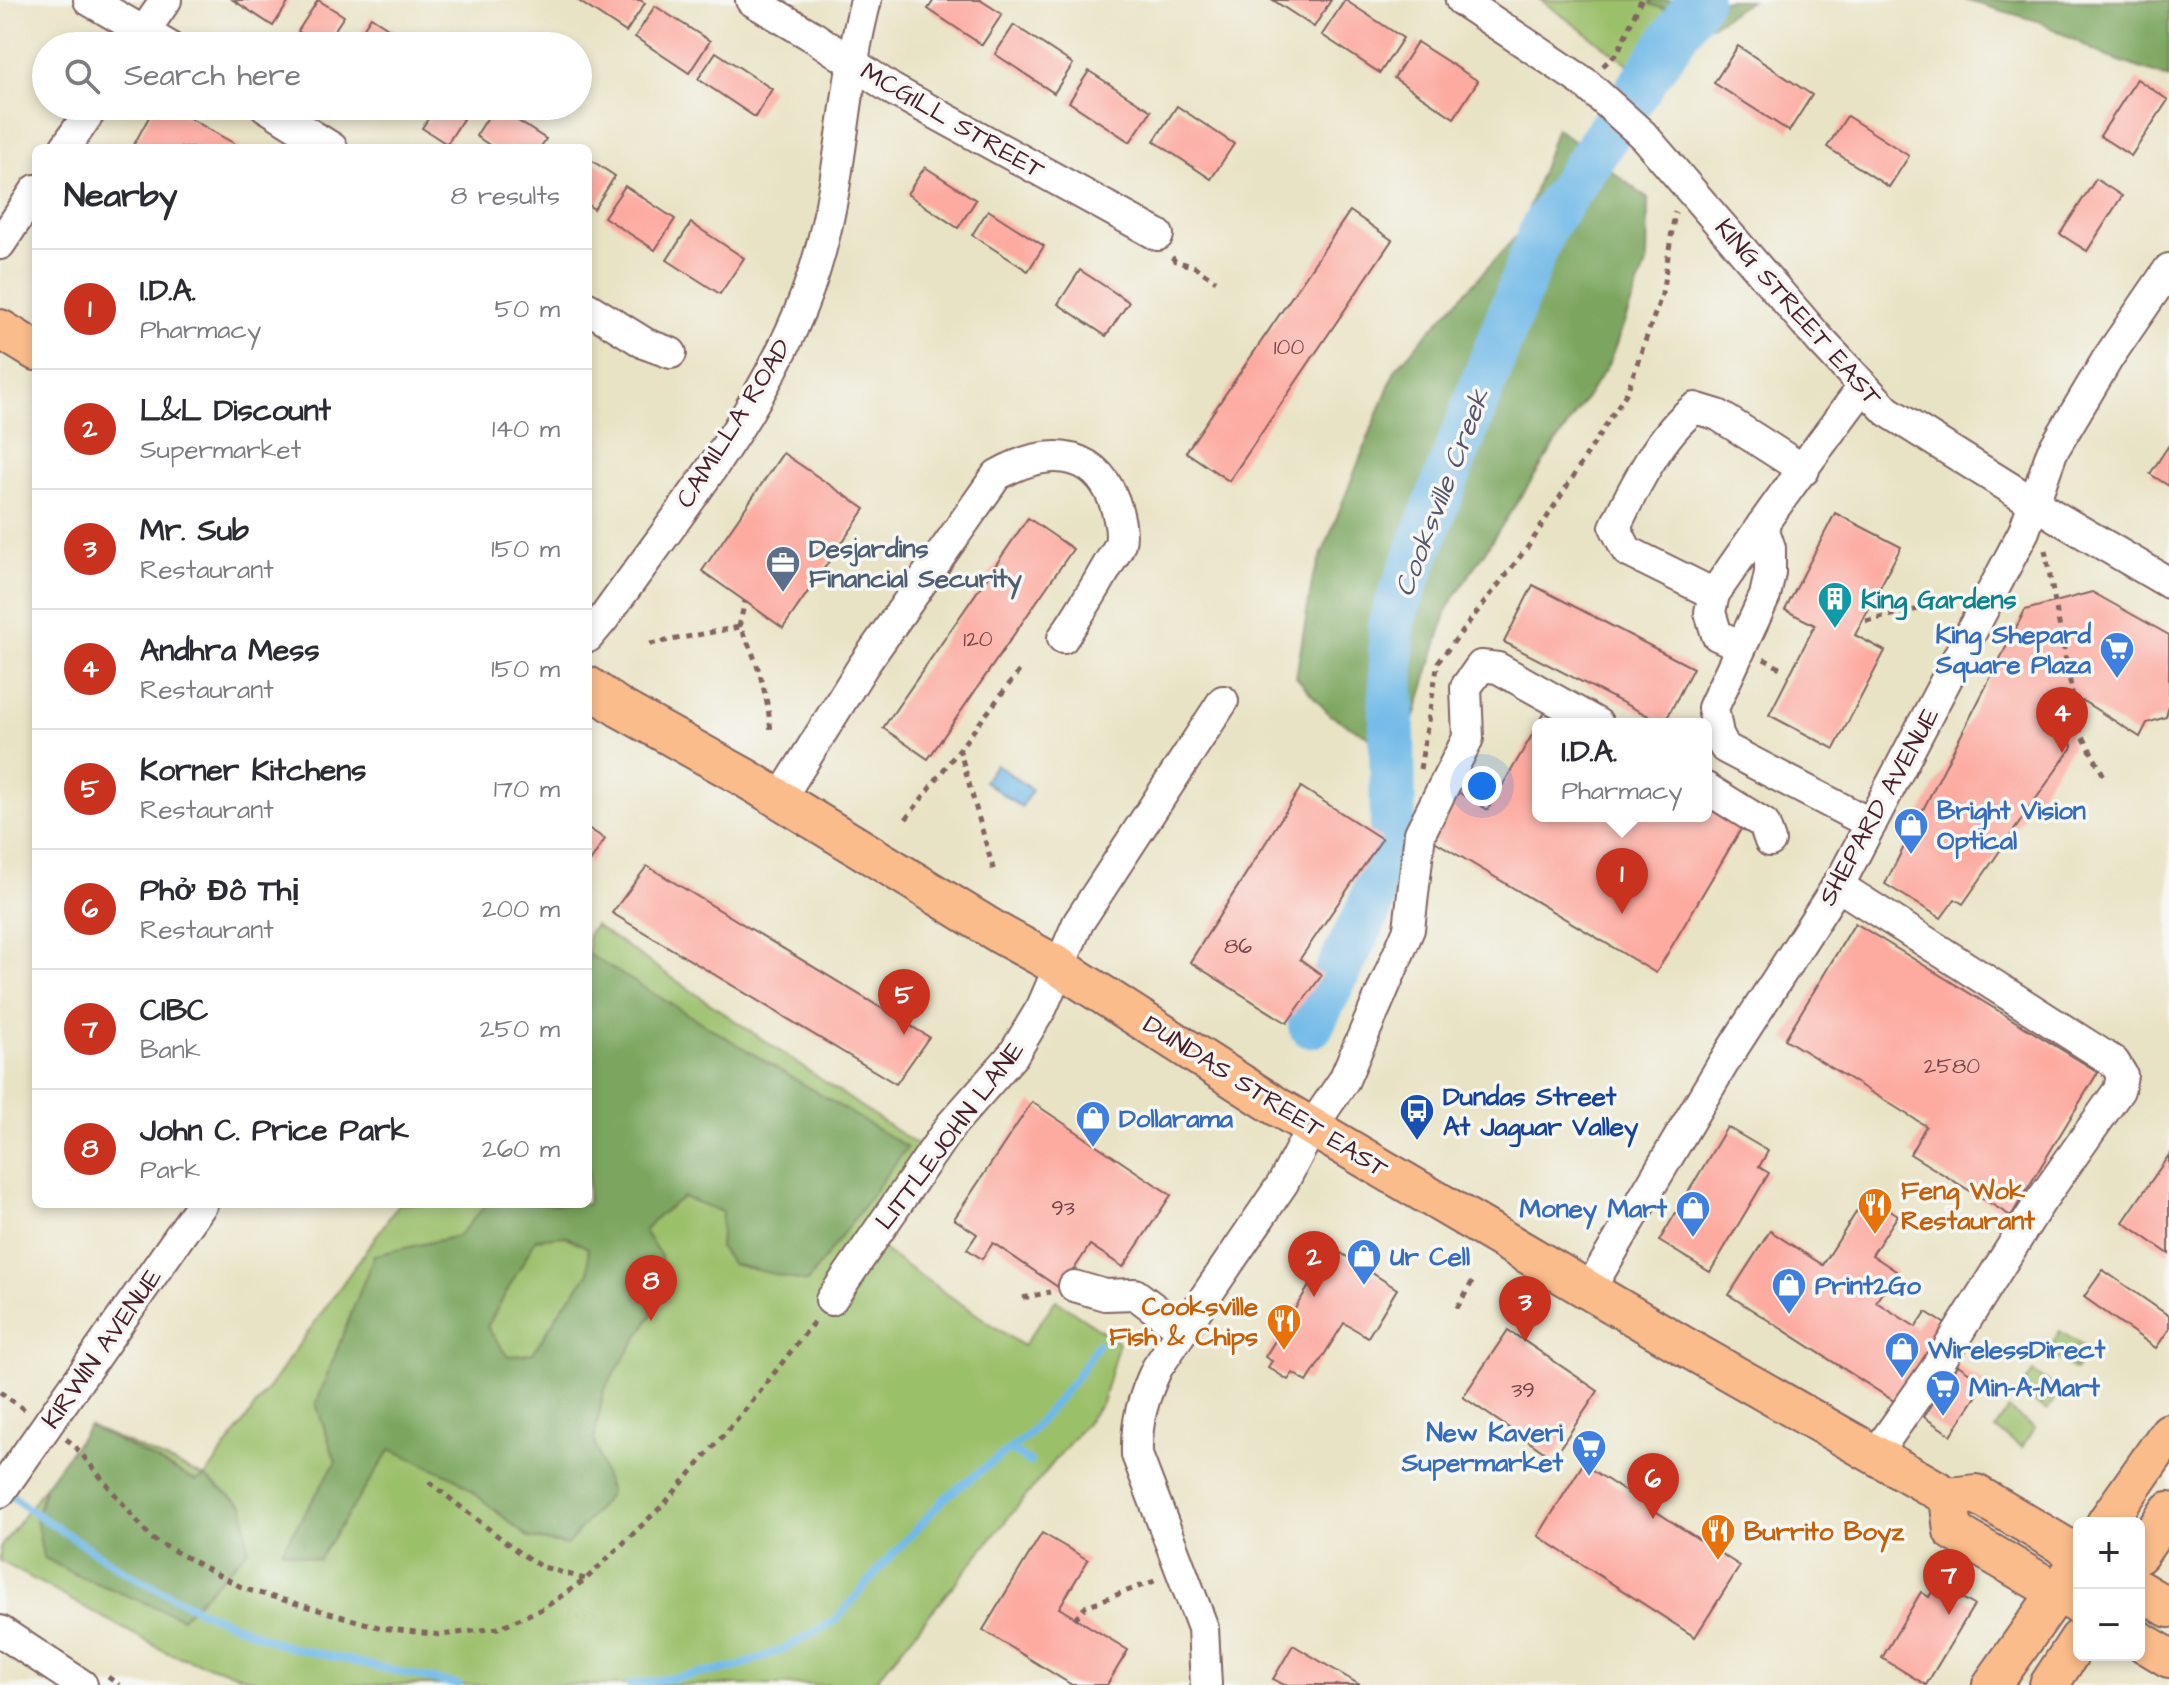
<!DOCTYPE html>
<html lang="en">
<head>
<meta charset="utf-8">
<style>
  :root { --surface:#fff; --page:#f7f7f7; --text:#2b2b33; --muted:#7c7c81; --line:#e1e1e2; --accent:#c8321e }
  body { margin:0; font-family:"Architects Daughter",sans-serif; background:var(--page); color:var(--text) }
  .controls { position:absolute; right:24px; bottom:24px; display:grid; overflow:hidden; border-radius:12px; box-shadow:0 4px 12px #0003 }
  .controls button { width:72px; height:72px; display:grid; place-items:center; padding:0; border:0; border-bottom:2px solid var(--line); background:var(--surface); color:var(--text); font:40px sans-serif }
  .you { position:absolute; left:1482px; top:786px; width:28px; height:28px; margin:-20px; border:6px solid #fff; border-radius:50%; background:#1a73e8; box-shadow:0 0 0 12px #1a73e833 }
  .badge { display:grid; place-items:center; width:52px; height:52px; border-radius:50%; background:var(--accent); color:#fff; font-size:26px; font-weight:700 }
  .pin { position:absolute; translate:-50% -66px; filter:drop-shadow(0 2px 4px #0008) }
  .pin::after { content:''; position:absolute; top:42px; width:28px; height:24px; background:inherit; clip-path:polygon(0 0,100% 0,50% 100%) }
  .popup { position:absolute; left:1532px; top:718px; width:180px; height:104px; box-sizing:border-box; display:grid; place-content:center; border-radius:12px; background:var(--surface); filter:drop-shadow(0 2px 6px #0005); font-size:26px; white-space:nowrap; color:var(--muted) }
  .popup b { font-size:30px; color:var(--text) }
  .popup::after { content:''; position:absolute; left:50%; top:100%; margin-left:-16px; border:16px solid transparent; border-top-color:var(--surface) }
  .list { margin:0; padding:0; list-style:none }
  h2 { display:flex; justify-content:space-between; align-items:center; height:104px; margin:0; padding:0 32px; font-size:34px }
  h2 small { font-size:26px; font-weight:400; color:var(--muted) }
  .list li { display:grid; grid-template-columns:52px 1fr auto; gap:24px; align-items:center; box-sizing:border-box; height:120px; padding:0 32px; border-top:2px solid var(--line) }
  .list b { display:block; font-size:30px; white-space:nowrap }
  .list p { margin:0; font-size:26px; white-space:nowrap; color:var(--muted) }
  .list em { font-size:26px; font-style:normal; color:var(--muted) }
  .icon { flex:none; width:44px; height:44px; fill:none; stroke:currentColor; stroke-width:2; stroke-linecap:round; stroke-linejoin:round }
  .map { position:relative; flex:none; width:2169px; height:1685px; overflow:hidden }
  .search { position:absolute; background:var(--surface); box-shadow:0 4px 12px #0003; left:32px; top:32px; width:560px; height:88px; display:flex; align-items:center; gap:20px; box-sizing:border-box; padding:0 28px; border-radius:44px; color:var(--muted); font-size:30px }
  .panel { position:absolute; background:var(--surface); box-shadow:0 4px 12px #0003; left:32px; top:144px; width:560px; height:1064px; border-radius:12px }
  .map>svg:first-child { display:block }
  .green { fill:#9bc06b; stroke:#72704b; stroke-width:2 }
  .forest { fill:#7ca65f; stroke:#636245; stroke-width:2; fill-rule:evenodd }
  .water { fill:#6fb9e8; stroke:#5c6c8a; stroke-width:2 }
  .lines { fill:none; stroke-linecap:round; stroke-linejoin:round }
  .stream { stroke:#6fb9e8; stroke-width:8 }
  .river { stroke:#6fb9e8; stroke-width:46 }
  .building { fill:#fdaba1 }
  .minor-casing { stroke:#826461; stroke-width:34 }
  .major-casing { stroke:#826461; stroke-width:42 }
  .path { stroke:#826461; stroke-width:5; stroke-dasharray:6 6; stroke-linecap:butt }
  .minor { stroke:#fff; stroke-width:30 }
  .major { stroke:#fabc8b; stroke-width:38 }
  .labels { text-anchor:middle; stroke-width:7; stroke-linejoin:round; paint-order:stroke }
  .number-label { font-size:22px; fill:#774248 }
  .street-label { font-size:26px; fill:#4a1f2b; stroke:#f6f6f2 }
  .service-label { font-size:26px; font-weight:bold; fill:#4e5e75; stroke:#f6f6f2; text-anchor:start }
  .culture-label { font-size:26px; font-weight:bold; fill:#0d838f; stroke:#f6f6f2; text-anchor:start }
  .shop-label { font-size:26px; font-weight:bold; fill:#366cbe; stroke:#f6f6f2; text-anchor:start }
  .transit-label { font-size:26px; font-weight:bold; fill:#164399; stroke:#f6f6f2; text-anchor:start }
  .food-label { font-size:26px; font-weight:bold; fill:#c56008; stroke:#f6f6f2; text-anchor:start }
  .water-label { font-size:28px; font-style:italic; fill:#57556d; stroke:#f6f6f2 }
</style>
</head>
<body>
<div class="map">
<svg width="2169" height="1685" viewBox="0 0 2169 1685">
  <rect width="100%" height="100%" fill="#f6f6f2"/>
  <filter id="ink" filterUnits="userSpaceOnUse"><feTurbulence type="fractalNoise" baseFrequency=".0125" numOctaves="2"/><feDisplacementMap in="SourceGraphic" scale="16" xChannelSelector="R" yChannelSelector="G"/><feConvolveMatrix kernelMatrix="1 2 1 2 8 2 1 2 1" color-interpolation-filters="sRGB"/></filter>
  <filter id="wash" filterUnits="userSpaceOnUse"><feTurbulence type="fractalNoise" baseFrequency=".006" numOctaves="4" result="noise"/><feDisplacementMap in="SourceGraphic" scale="32" xChannelSelector="R" yChannelSelector="G"/><feGaussianBlur stdDeviation="1.8" result="paint"/><feColorMatrix in="noise" values="0 0 0 0 0 0 0 0 0 0 0 0 0 0 0 0 0 1.4 0 .05"/><feComposite in="paint" operator="in"/></filter>
  <g filter="url(#wash)">
    <rect width="100%" height="100%" fill="#e9e3c5"/>
    <g class="green">
      <path d="M1541,0h180l-60,88z"/>
      <path d="M595,925l325,222 -58,83 28,25 133,91 33,-46 63,42 -17,61 -230,282h-601l-103,-32 -168,-92v-13l89,-122 116,51 194,-273h189v-269z"/>
      <path d="M2060,1331l28,19 -13,20 -28,-18z"/>
      <path d="M2033,1372l27,18 -13,21 -28,-18z"/>
      <path d="M2008,1409l27,19 -13,19 -27,-18z"/>
    </g>
    <g class="forest">
      <path d="M1653,0h98l-40,26 -61,-22z"/>
      <path d="M1965,0h204v78l-64,-22 -67,-35z"/>
      <path d="M1556,128l92,71 -1,63 -38,101 -161,244 -45,149 -73,-41 -34,-38 17,-100 83,-209 125,-137z"/>
      <path d="M588,954l319,193 -100,135 -75,-18 -12,-16 2,-36 -39,-15 -25,19 -14,15 17,25 3,40 -60,94 -10,50 16,54 -43,51 -38,-7 -72,-59 -66,-30 -73,111 -36,-10 54,-88 -20,-58 58,-149 84,-19 29,-32h101zM565,1236l23,12 1,25 -26,33 -30,47 -25,4 -21,-30 49,-88z"/>
      <path d="M89,1426l107,55 9,-4 39,29 4,44 -66,68 -110,-45 -29,-16 -7,-39 9,-32z"/>
    </g>
    <path class="water" d="M996,764l36,26 -11,17 -37,-26z"/>
    <g class="lines">
      <g class="stream">
        <path d="M1011,1450l19,12"/>
        <path d="M7,1491l20,17 100,65 72,37 86,36 173,39"/>
        <path d="M630,1685l104,-17 52,-20 50,-28 43,-51 67,-72 81,-61 48,-57 23,-35"/>
      </g>
      <path class="river" d="M1311,1025l59,-118 23,-73 -2,-212 153,-396 155,-226"/>
    </g>
    <g id="blocks">
      <g class="building">
        <path d="M233,0h57l-17,26z"/>
        <path d="M318,0l26,16 -20,30h-4l-22,-15z"/>
        <path d="M577,0h63l5,3 -19,29z"/>
        <path d="M934,0h46l22,14 -20,31 -54,-36z"/>
        <path d="M1273,0h58l-17,27z"/>
        <path d="M1345,0l58,38 -23,35 -58,-38z"/>
        <path d="M655,6l55,35 -21,32 -54,-36z"/>
        <path d="M371,17l45,29h-64z"/>
        <path d="M1014,25l59,39 -19,29 -59,-39z"/>
        <path d="M1417,42l61,39 -24,37 -60,-40z"/>
        <path d="M1738,46l74,49 -23,36 -75,-48z"/>
        <path d="M716,52l56,37 -17,28 -57,-38z"/>
        <path d="M1089,71l62,40 -21,31 -61,-40z"/>
        <path d="M2137,79l31,21 -37,56 -31,-20z"/>
        <path d="M155,106h13l74,42h-110z"/>
        <path d="M437,106h7l19,13 -16,25 -25,-16z"/>
        <path d="M495,106l51,33 -6,9h-46l-18,-12z"/>
        <path d="M1177,106l57,38 -23,35 -57,-38z"/>
        <path d="M1847,116l62,40 -20,31 -62,-40z"/>
        <path d="M588,158l27,18 -21,33 -6,-4z"/>
        <path d="M925,167l51,33 -18,28 -51,-34z"/>
        <path d="M2096,179l26,17 -35,55 -27,-17z"/>
        <path d="M625,186l50,33 -20,31 -51,-33z"/>
        <path d="M988,210l56,36 -16,25 -56,-36z"/>
        <path d="M1350,211l42,29 -163,241 -43,-29z"/>
        <path d="M691,223l53,35 -24,36 -53,-34z"/>
        <path d="M1080,270l49,32 -23,34 -48,-32z"/>
        <path d="M2169,445v41l-19,-12z"/>
        <path d="M783,453l82,56 -82,119 -81,-57z"/>
        <path d="M1835,513l66,34 -46,88 30,16 -51,98 -65,-34 46,-90 -30,-15z"/>
        <path d="M1028,518l45,31 -145,210 -45,-31z"/>
        <path d="M1533,585l160,83 -29,56 -160,-82z"/>
        <path d="M2092,592l77,43v71l-3,11 -19,6 -7,14 -57,-36 -19,5 8,41 -109,157 -8,-5 -14,19 -56,-34 140,-274z"/>
        <path d="M1547,709l25,15h-34z"/>
        <path d="M1538,725v91h168v-15l38,23 -88,149 -225,-134 27,-47 30,18z"/>
        <path d="M1301,787l81,52 -82,120 22,16 -35,48 -97,-61z"/>
        <path d="M588,828l17,11 -17,26z"/>
        <path d="M647,866l282,171 -33,47 -284,-171z"/>
        <path d="M1855,923l243,149 -87,144 -101,-62 16,-28 -141,-87z"/>
        <path d="M1032,1102l139,93 -48,72 -33,-22 -29,44 -68,-46 -11,16 -15,-10 10,-15 -23,-15z"/>
        <path d="M1727,1127l41,24 -9,16 10,6 -59,99 -51,-31z"/>
        <path d="M2169,1155v99l-46,-32z"/>
        <path d="M1867,1195l31,20 -26,40 24,16 -20,31 40,25 10,-15 21,13 -50,78 -168,-108 41,-64 53,34z"/>
        <path d="M1341,1253l56,36 -29,48 -24,-14 -37,59 -14,-9 -5,7 -20,-13 4,-6 -7,-4 62,-100z"/>
        <path d="M2103,1270l66,46v13l-13,19 -72,-51z"/>
        <path d="M1508,1330l90,61 -45,67 -90,-61z"/>
        <path d="M1958,1365l27,18 -34,52 -27,-18z"/>
        <path d="M1583,1464l157,102 -45,71 -157,-101z"/>
        <path d="M1042,1533l46,27 -29,48 69,42 -21,35h-35l-89,-55z"/>
        <path d="M1937,1583l37,22 -48,80 -44,-27 39,-66 8,5z"/>
        <path d="M1293,1645l67,40h-76l-11,-6z"/>
      </g>
    </g>
  </g>
  <g filter="url(#ink)">
    <use href="#blocks" fill-opacity="0" stroke="#826461" stroke-width="2"/>
    <g class="lines">
      <defs>
        <g id="minor">
          <path d="M89,0l79,46"/>
          <path d="M751,0l63,37 79,53 265,145"/>
          <path d="M1461,0l124,83 58,52 177,205 67,71 171,107 111,65"/>
          <path d="M134,46l32,-46"/>
          <path d="M265,106l67,42"/>
          <path d="M65,148l29,-42"/>
          <path d="M0,244l36,-54"/>
          <path d="M588,308l58,36 25,9"/>
          <path d="M1804,470l-86,-55 -23,-7c-34,25 -62,81 -80,119l12,24 87,43c48,-70 98,-139 149,-207"/>
          <path d="M1762,525l8,23v25l-5,23 -52,112 5,26 7,14 146,76"/>
          <path d="M1714,594l-4,18 7,23 24,11"/>
          <path d="M588,637l16,-19c79,-111 180,-232 216,-366 23,-83 24,-169 46,-252"/>
          <path d="M1706,788l58,36 6,17"/>
          <path d="M780,799l83,-133 134,-191c45,-25 96,-30 117,26 4,11 9,31 6,42 -2,7 -8,15 -12,22 -14,25 -29,49 -45,73"/>
          <path d="M1837,885l277,177 8,13 -3,15 -79,112 -106,169 -59,84"/>
          <path d="M1074,1286l31,9 30,-1 48,36"/>
          <path d="M1589,1290l135,-228 119,-185 181,-346 28,-79 56,-94 61,-89"/>
          <path d="M831,1300l120,-175 62,-70 29,-48 36,-84 145,-222"/>
          <path d="M0,1492l202,-288"/>
          <path d="M0,1631l82,54"/>
          <path d="M1206,1685l-3,-57 -66,-173c-1,-34 6,-57 20,-87l126,-185 29,-56 32,-47 65,-151 11,-96 48,-95 -2,-51 15,-21 17,2 100,56"/>
        </g>
        <g id="major">
          <path d="M0,329l36,22"/>
          <path d="M588,686l32,22 122,68 258,158 58,32 218,140 406,239 267,152 27,-3 103,61"/>
          <path d="M1949,1497l4,34 126,74"/>
          <path d="M2106,1523l63,-90"/>
          <path d="M2139,1554l30,-43"/>
          <path d="M2139,1590l30,18"/>
          <path d="M2139,1640l30,18"/>
          <path d="M1992,1685l79,-112"/>
          <path d="M2049,1685l30,-46"/>
        </g>
      </defs>
      <use href="#minor" class="minor-casing"/>
      <use href="#major" class="major-casing"/>
      <g class="path">
        <path d="M1603,66l15,-14 23,-52"/>
        <path d="M1172,257l3,4 20,6 21,14"/>
        <path d="M2045,550l34,179 25,47"/>
        <path d="M1866,621l93,-21"/>
        <path d="M739,627l6,-26"/>
        <path d="M650,644l89,-17c18,27 30,74 32,107"/>
        <path d="M1764,659l16,9"/>
        <path d="M959,748l35,124"/>
        <path d="M1420,769l18,-107 92,-118 97,-152 35,-98 13,-82"/>
        <path d="M906,819l114,-149"/>
        <path d="M1023,1298l27,-6"/>
        <path d="M1457,1308l18,-31"/>
        <path d="M0,1392l25,18"/>
        <path d="M66,1439l8,6 78,94 93,50 137,39 59,7 57,-7 46,-20 42,-29 78,-75 87,-101 65,-84"/>
        <path d="M429,1482l88,69 23,15 45,13"/>
        <path d="M1075,1619l11,-13 74,-27"/>
        <path d="M108,1677l11,8"/>
      </g>
      <use href="#minor" class="minor"/>
      <use href="#major" class="major"/>
    </g>
  </g>
  <defs>
    <symbol id="office-pin" viewBox="-11 -11 22 30"><path d="M0 17L-7.5 6A9.5 9.5 0 1 1 7.5 6Z" fill="#5c6f8a" stroke="#f6f6f2"/><path d="M-6-3h4V-5.5h4V-3h4V5H-6ZM-1-4.5V-3h2v-1.5ZM-6 0V1H6V0Z" fill="#fff"/></symbol>
    <symbol id="building-pin" viewBox="-11 -11 22 30"><path d="M0 17L-7.5 6A9.5 9.5 0 1 1 7.5 6Z" fill="#0f9aa8" stroke="#f6f6f2"/><path d="M-4-6H4V6H1V3H-1V6H-4ZM-2.5-4.3h1.7v1.8h-1.7ZM.8-4.3h1.7v1.8H.8ZM-2.5-1h1.7V.8h-1.7ZM.8-1h1.7V.8H.8Z" fill="#fff"/></symbol>
    <symbol id="supermarket-pin" viewBox="-11 -11 22 30"><path d="M0 17L-7.5 6A9.5 9.5 0 1 1 7.5 6Z" fill="#3f7fe0" stroke="#f6f6f2"/><path d="M-6-5.5h2.5l.6 2H6L4.5 2H-2.5L-4.4-4H-6ZM-1.5 3.2a1.3 1.3 0 1 0 .1 0ZM3 3.2a1.3 1.3 0 1 0 .1 0Z" fill="#fff"/></symbol>
    <symbol id="shop-pin" viewBox="-11 -11 22 30"><path d="M0 17L-7.5 6A9.5 9.5 0 1 1 7.5 6Z" fill="#3f7fe0" stroke="#f6f6f2"/><path d="M-5-2.5h2.3a2.7 3.5 0 0 1 5.4 0H5L5.5 6h-11ZM-1.5-2.5h3a1.5 2.3 0 0 0-3 0Z" fill="#fff"/></symbol>
    <symbol id="bus-pin" viewBox="-11 -11 22 30"><path d="M0 17L-7.5 6A9.5 9.5 0 1 1 7.5 6Z" fill="#1a4fb4" stroke="#f6f6f2"/><path d="M-5-6H5V4H4V6H2V4H-2V6H-4V4H-5ZM-3.5-4V0h7V-4ZM-3.5 1.2v1.5H-2V1.2ZM2 1.2v1.5H3.5V1.2Z" fill="#fff"/></symbol>
    <symbol id="restaurant-pin" viewBox="-11 -11 22 30"><path d="M0 17L-7.5 6A9.5 9.5 0 1 1 7.5 6Z" fill="#e8710a" stroke="#f6f6f2"/><path d="M-5-6h1v4h1v-4h1v4h1v-4h1v5L-1.5 .5V6h-2V.5L-5-1ZM5-6V6H3V1.5H1.5Q1.5-4 5-6Z" fill="#fff"/></symbol>
  </defs>
  <g fill-rule="evenodd">
    <use href="#office-pin" x="763" y="543" width="40" height="54"/>
    <use href="#building-pin" x="1815" y="579" width="40" height="54"/>
    <use href="#supermarket-pin" x="2097" y="629" width="40" height="54"/>
    <use href="#shop-pin" x="1891" y="805" width="40" height="54"/>
    <use href="#bus-pin" x="1397" y="1091" width="40" height="54"/>
    <use href="#shop-pin" x="1073" y="1098" width="40" height="54"/>
    <use href="#restaurant-pin" x="1855" y="1185" width="40" height="54"/>
    <use href="#shop-pin" x="1673" y="1188" width="40" height="54"/>
    <use href="#shop-pin" x="1344" y="1236" width="40" height="54"/>
    <use href="#shop-pin" x="1769" y="1265" width="40" height="54"/>
    <use href="#restaurant-pin" x="1264" y="1301" width="40" height="54"/>
    <use href="#shop-pin" x="1882" y="1329" width="40" height="54"/>
    <use href="#supermarket-pin" x="1923" y="1367" width="40" height="54"/>
    <use href="#supermarket-pin" x="1569" y="1427" width="40" height="54"/>
    <use href="#restaurant-pin" x="1698" y="1511" width="40" height="54"/>
  </g>
  <g class="labels">
    <g class="number-label">
      <text x="1289" y="354">100</text>
      <text x="978" y="646">120</text>
      <text x="1238" y="953">86</text>
      <text x="1952" y="1073">2580</text>
      <text x="1063" y="1215">93</text>
      <text x="1523" y="1397">39</text>
    </g>
    <g class="street-label">
      <text transform="translate(953 120) rotate(30)" y="9">MCGILL STREET</text>
      <text transform="translate(1799 312) rotate(49)" y="9">KING STREET EAST</text>
      <text transform="translate(733 423) rotate(-58)" y="9">CAMILLA ROAD</text>
      <text transform="translate(1878 806) rotate(-61)" y="9">SHEPARD AVENUE</text>
      <text transform="translate(1266 1096) rotate(32)" y="9">DUNDAS STREET EAST</text>
      <text transform="translate(949 1135) rotate(-53)" y="9">LITTLEJOHN LANE</text>
      <text transform="translate(101 1348) rotate(-55)" y="9">KIRWIN AVENUE</text>
    </g>
    <g class="service-label">
      <text x="809" y="557">Desjardins<tspan x="809" dy="30">Financial Security</tspan></text>
    </g>
    <g class="culture-label">
      <text x="1861" y="608">King Gardens</text>
    </g>
    <g class="shop-label">
      <text x="2091" y="643" text-anchor="end">King Shepard<tspan x="2091" dy="30">Square Plaza</tspan></text>
      <text x="1937" y="819">Bright Vision<tspan x="1937" dy="30">Optical</tspan></text>
      <text x="1119" y="1127">Dollarama</text>
      <text x="1667" y="1217" text-anchor="end">Money Mart</text>
      <text x="1390" y="1265">Ur Cell</text>
      <text x="1815" y="1294">Print2Go</text>
      <text x="1928" y="1358">WirelessDirect</text>
      <text x="1969" y="1396">Min-A-Mart</text>
      <text x="1563" y="1441" text-anchor="end">New Kaveri<tspan x="1563" dy="30">Supermarket</tspan></text>
    </g>
    <g class="transit-label">
      <text x="1443" y="1105">Dundas Street<tspan x="1443" dy="30">At Jaguar Valley</tspan></text>
    </g>
    <g class="food-label">
      <text x="1901" y="1199">Feng Wok<tspan x="1901" dy="30">Restaurant</tspan></text>
      <text x="1258" y="1315" text-anchor="end">Cooksville<tspan x="1258" dy="30">Fish &amp; Chips</tspan></text>
      <text x="1744" y="1540">Burrito Boyz</text>
    </g>
    <g class="water-label">
      <text transform="translate(1441 492) rotate(-69)" y="10">Cooksville Creek</text>
    </g>
  </g>
</svg>
<div class="controls">
<button>+</button>
<button>−</button>
</div>
<div class="you"></div>
<div class="pin badge" style="left:1622px;top:914px">1</div>
<div class="popup"><b>I.D.A.</b>Pharmacy</div>
<div class="pin badge" style="left:1314px;top:1297px">2</div>
<div class="pin badge" style="left:1525px;top:1342px">3</div>
<div class="pin badge" style="left:2062px;top:753px">4</div>
<div class="pin badge" style="left:904px;top:1035px">5</div>
<div class="pin badge" style="left:1653px;top:1519px">6</div>
<div class="pin badge" style="left:1949px;top:1615px">7</div>
<div class="pin badge" style="left:651px;top:1321px">8</div>
<div class="search"><svg class="icon" aria-label="search" viewBox="0 0 24 24"><circle cx="10" cy="10" r="6"/><path d="M15 15l6 6"/></svg>Search here</div>
<section class="panel">
<h2>Nearby<small>8 results</small></h2>
<ul class="list">
<li><span class="badge">1</span><div><b>I.D.A.</b><p>Pharmacy</p></div><em>50 m</em></li>
<li><span class="badge">2</span><div><b>L&amp;L Discount</b><p>Supermarket</p></div><em>140 m</em></li>
<li><span class="badge">3</span><div><b>Mr. Sub</b><p>Restaurant</p></div><em>150 m</em></li>
<li><span class="badge">4</span><div><b>Andhra Mess</b><p>Restaurant</p></div><em>150 m</em></li>
<li><span class="badge">5</span><div><b>Korner Kitchens</b><p>Restaurant</p></div><em>170 m</em></li>
<li><span class="badge">6</span><div><b>Phở Đô Thị</b><p>Restaurant</p></div><em>200 m</em></li>
<li><span class="badge">7</span><div><b>CIBC</b><p>Bank</p></div><em>250 m</em></li>
<li><span class="badge">8</span><div><b>John C. Price Park</b><p>Park</p></div><em>260 m</em></li>
</ul>
</section>
</div>
</body>
</html>
